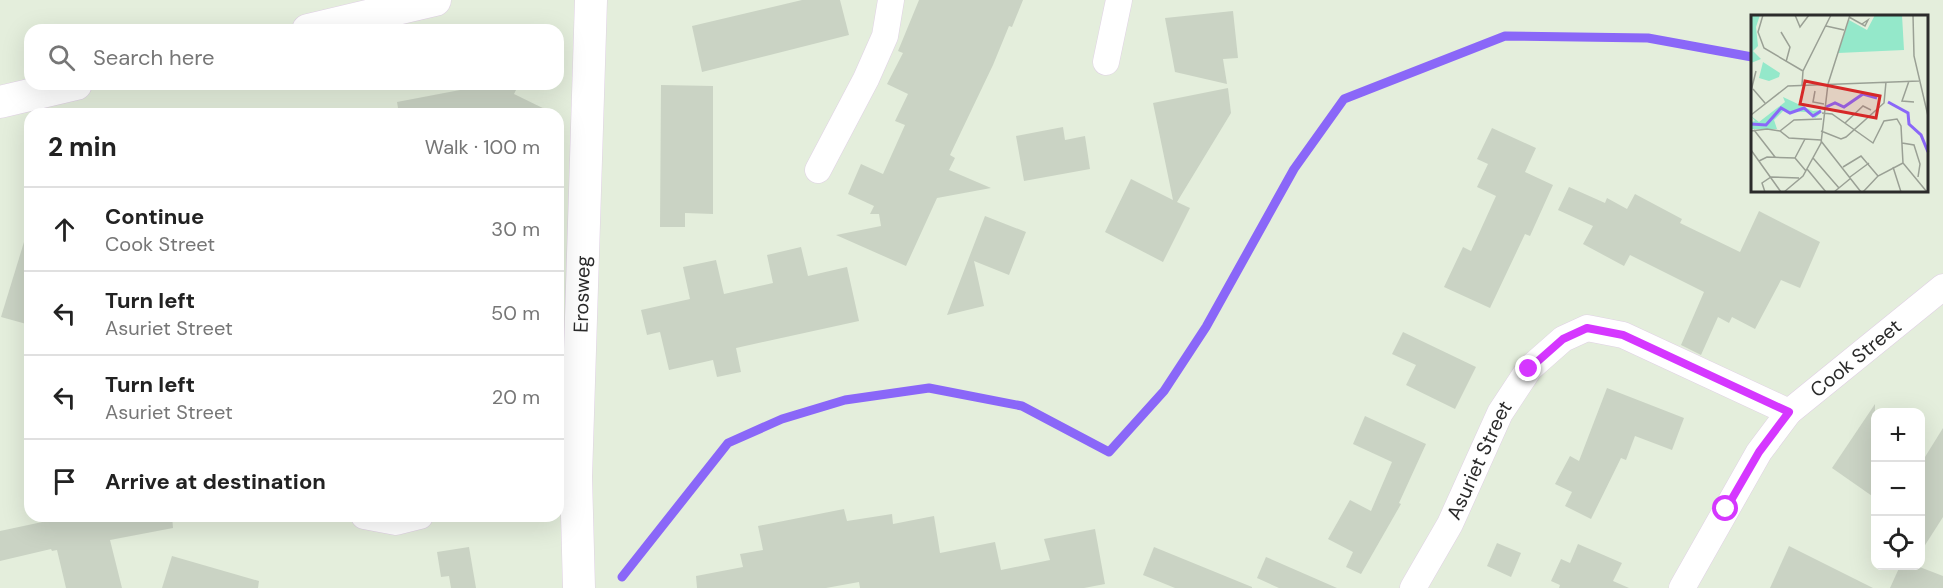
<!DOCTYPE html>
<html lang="en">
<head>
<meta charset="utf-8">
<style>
  :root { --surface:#fff; --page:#f6f6f6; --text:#222; --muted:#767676; --line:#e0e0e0 }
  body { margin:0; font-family:"DM Sans",sans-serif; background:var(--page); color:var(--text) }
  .controls { position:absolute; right:18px; bottom:18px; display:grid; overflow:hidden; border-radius:12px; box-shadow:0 6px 24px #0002 }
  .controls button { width:54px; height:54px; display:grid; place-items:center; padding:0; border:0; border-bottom:2px solid var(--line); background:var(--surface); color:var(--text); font:30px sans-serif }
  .stop { position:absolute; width:18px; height:18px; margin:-14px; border:4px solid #d537ff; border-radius:50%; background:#fff }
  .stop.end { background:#d537ff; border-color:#fff; box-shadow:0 2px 6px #0008 }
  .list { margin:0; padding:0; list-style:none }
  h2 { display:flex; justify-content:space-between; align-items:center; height:78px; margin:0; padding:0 24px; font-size:26px }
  h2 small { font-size:20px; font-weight:400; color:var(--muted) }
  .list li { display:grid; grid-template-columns:39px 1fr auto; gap:18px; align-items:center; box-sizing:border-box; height:84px; padding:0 24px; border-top:2px solid var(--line) }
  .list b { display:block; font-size:22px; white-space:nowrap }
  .list p { margin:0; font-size:20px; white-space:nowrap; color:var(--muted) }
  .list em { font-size:20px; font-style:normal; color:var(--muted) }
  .icon { flex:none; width:33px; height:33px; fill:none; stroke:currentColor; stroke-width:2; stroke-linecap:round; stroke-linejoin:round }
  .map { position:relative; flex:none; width:1943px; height:588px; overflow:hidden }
  .search { position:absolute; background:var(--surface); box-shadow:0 6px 24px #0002; left:24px; top:24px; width:540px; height:66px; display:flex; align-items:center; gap:15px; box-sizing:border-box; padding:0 21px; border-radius:18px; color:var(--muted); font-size:22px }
  .panel { position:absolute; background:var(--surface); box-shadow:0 6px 24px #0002; left:24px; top:108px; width:540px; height:414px; border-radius:18px }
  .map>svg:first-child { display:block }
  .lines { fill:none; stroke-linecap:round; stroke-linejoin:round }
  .stream { stroke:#8a67f8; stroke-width:9 }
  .building { fill:#cad3c4 }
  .minor-casing { stroke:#e0d1e5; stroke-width:27 }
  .tertiary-casing { stroke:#e0d1e5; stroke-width:33 }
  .minor { stroke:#fff; stroke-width:26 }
  .tertiary { stroke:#fff; stroke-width:32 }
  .route { stroke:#d537ff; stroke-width:8 }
  .labels { text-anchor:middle; stroke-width:6; stroke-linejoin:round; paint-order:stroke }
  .street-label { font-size:20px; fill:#2b2b2b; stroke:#fff }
  .inset-river { fill:none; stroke:#8a67f8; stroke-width:3 }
  .inset-road { fill:none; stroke:#9aa095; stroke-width:1.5 }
  .view { fill:#d62828; fill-opacity:0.15; stroke:#d62828; stroke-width:3 }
  .inset-edge { fill:none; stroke:#2b2b2b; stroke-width:3 }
</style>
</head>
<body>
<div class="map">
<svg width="1943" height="588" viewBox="0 0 1943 588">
  <rect width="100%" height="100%" fill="#e4eedc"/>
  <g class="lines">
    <path class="stream" d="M622,577l106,-134 54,-24 63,-19 84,-12 93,18 87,46 55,-61 42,-64 88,-158 50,-70 161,-63 143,2 104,19"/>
  </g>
  <g class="building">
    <path d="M802,0h38l9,35 -147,37 -10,-46z"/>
    <path d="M919,0h104l-11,27 -3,-1 -16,39 -43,90 5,3 -6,12 42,18 -54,10 -31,68 -70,-31 45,-9 -2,-12h-9l4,-8 -26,-12 13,-30 22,10 22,-49 -10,-4 13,-27 -21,-10 16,-31 -5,-2z"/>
    <path d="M1233,11l5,47 -15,1 4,25 -52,-12 -10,-54z"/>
    <path d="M463,84h56l-5,10 41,20h-156l-2,-12 63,-12z"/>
    <path d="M661,85l52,1v128l-28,-1v14h-25z"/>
    <path d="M1228,88l3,25 -54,89 13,6 -27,54 -58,-30 26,-53 42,21 -20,-97z"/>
    <path d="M1063,127l2,13 20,-4 5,33 -66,12 -8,-45z"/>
    <path d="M1492,128l44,20 -11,24 28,13 -23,51 -5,-2 -35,74 -46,-21 19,-40 8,4 25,-55 -19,-9 11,-23 -11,-5z"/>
    <path d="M1569,187l36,16 2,-5 20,11 8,-15 47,25 -2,4 60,29 19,-41 61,31 -20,46 -19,-8 -26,49 -23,-12 -3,6 -11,-6 -17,38 -20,-10 23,-53 -74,-37 -6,11 -41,-22 10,-18 -35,-16z"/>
    <path d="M985,216l41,16 -17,43 -35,-14 10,45 -37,9z"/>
    <path d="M24,242h6v83l-29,-8z"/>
    <path d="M801,247l7,29 39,-9 12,54 -123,27 5,24 -24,5 -4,-17 -44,10 -9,-38 -13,3 -6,-25 49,-11 -7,-32 33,-7 8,34 49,-11 -6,-28z"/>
    <path d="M1403,332l73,35 -21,42 -49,-24 10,-20 -24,-11z"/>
    <path d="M1607,388l77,30 -12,32 -37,-14 -9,24 -5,-2 -30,61 -26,-13 7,-14 -17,-8 15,-28 9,5z"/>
    <path d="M1875,404v94l-43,-30z"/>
    <path d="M1365,416l61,28 -27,59 2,1 -40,70 -15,-7 7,-15 -25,-13 22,-39 21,11 21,-49 -39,-18z"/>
    <path d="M1943,428v89l-23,36v-88z"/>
    <path d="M844,509l3,12 45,-7 1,10 41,-8 6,37 55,-11 6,28 49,-10 -6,-21 51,-10 10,55 -21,4h-224l-1,-6 -33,6h-129l-1,-12 47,-9 -3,-13 23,-4 -5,-24z"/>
    <path d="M46,516h126l1,12 -63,12 12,48h-56l-9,-38 -5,1 -1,-2 -51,12v-30l47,-10z"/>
    <path d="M1497,543l24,10 -10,24 -24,-11z"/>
    <path d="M1578,544l44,19 -9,18 16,7h-70l1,-3 -9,-4 10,-22 9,4z"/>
    <path d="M1789,546l84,42h-103z"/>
    <path d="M469,547l7,41h-25l-2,-12 -8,1 -4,-25z"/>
    <path d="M1154,547l98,40v1h-77l-32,-13z"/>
    <path d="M172,556l87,25 -1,7h-96z"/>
    <path d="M1266,557l71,31h-58l-22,-10z"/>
    <path d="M1900,566h17l26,10v12h-53z"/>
  </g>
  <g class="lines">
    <defs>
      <g id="minor">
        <path d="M1106,62l13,-62"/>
        <path d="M818,170l48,-91 19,-43 6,-36"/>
        <path d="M364,516l32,6 24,-6"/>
        <path id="s1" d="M1413,588l37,-64 50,-111 29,-44 34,-30 24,-11 36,7 166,77"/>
        <path id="s2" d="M1682,588l77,-136 30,-40 154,-125"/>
      </g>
      <g id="tertiary">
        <path d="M308,30l127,-30"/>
        <path d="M0,102l76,-18"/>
        <path id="s3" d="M579,588l-3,-111 15,-477"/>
      </g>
    </defs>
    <use href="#minor" class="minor-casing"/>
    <use href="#tertiary" class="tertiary-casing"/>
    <use href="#minor" class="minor"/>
    <use href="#tertiary" class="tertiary"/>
  </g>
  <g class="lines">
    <path class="route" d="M1529,369l34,-30 24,-11 36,7 166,77 -30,40 -33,57"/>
  </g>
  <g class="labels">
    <g class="street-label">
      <text dy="7" stroke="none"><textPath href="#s3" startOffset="294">Erosweg</textPath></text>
      <text dy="7" stroke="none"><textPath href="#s2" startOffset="292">Cook Street</textPath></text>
      <text dy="7" stroke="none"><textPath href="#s1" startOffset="144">Asuriet Street</textPath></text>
    </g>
  </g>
  <g transform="translate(1751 15)">
    <rect width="177" height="177" fill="#e4eedc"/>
    <path d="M0,0h9l-4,12 2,19 -5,5 8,8 -10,4zM124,0h27l2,35 -66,3 11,-33 18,10zM12,47l17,11 -1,4 -10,4 -10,-3zM32,82l30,14 8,-1v3l-6,5 -9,-6 -23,-1 -9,9 3,9h-26v-7l4,-1 -4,-5 8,6 26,-20z" fill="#94e8ca"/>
    <path class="inset-river" d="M137,87l20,11 1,11 12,11 7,17M75,92l9,-4 9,4 19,-13 14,4M0,109l15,1 15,-17 9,5 14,-5 9,8 8,-5"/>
    <path class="inset-road" d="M12,0l-5,17 6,16 39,23M44,0l5,12 9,-12M162,0l1,41 14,60M98,2l16,9 3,-6 -6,4M75,11l18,4M30,17l9,15 -4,15M158,66l-7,20 12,1M51,70l1,-14 28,-56M2,74l12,14M0,76l5,-20M64,76l-2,11 11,2M71,98l10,1 41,29 11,-22 13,-2 4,7 2,37 24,29M0,100l37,-29 131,-5M94,108l18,-17 8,4M3,115l21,27M0,116l16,-2 13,2 9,7 32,2M29,116l14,-11 28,-1M70,116l20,8 5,-2 38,-34 2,-21M70,126l40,51M151,128l12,2 6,19 -2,13M0,135l30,42M44,143l10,-19M62,143l26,30M8,146l8,-4 28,1 11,13M92,152l18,-11 17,20M142,152l8,25M56,154l19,23M99,162l19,-14M14,177l-3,-9 9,-6 28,1M33,177l19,-16 18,-33 7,-59 22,-69M83,177l17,-14M112,177l15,-16 25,-13"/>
    <path class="view" d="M54,66l75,15 -4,22 -76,-14z"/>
    <rect width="177" height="177" class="inset-edge"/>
  </g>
</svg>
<div class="controls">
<button>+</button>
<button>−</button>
<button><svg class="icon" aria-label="locate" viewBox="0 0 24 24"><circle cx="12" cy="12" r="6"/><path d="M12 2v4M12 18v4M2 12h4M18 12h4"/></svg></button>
</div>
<div class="stop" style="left:1726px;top:509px"></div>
<div class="stop end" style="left:1529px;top:369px"></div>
<div class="search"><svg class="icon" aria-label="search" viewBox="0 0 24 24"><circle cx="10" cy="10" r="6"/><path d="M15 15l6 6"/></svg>Search here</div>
<section class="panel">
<h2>2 min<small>Walk · 100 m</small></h2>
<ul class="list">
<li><svg class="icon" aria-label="ahead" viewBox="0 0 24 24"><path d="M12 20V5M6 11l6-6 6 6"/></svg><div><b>Continue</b><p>Cook Street</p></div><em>30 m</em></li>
<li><svg class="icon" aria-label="left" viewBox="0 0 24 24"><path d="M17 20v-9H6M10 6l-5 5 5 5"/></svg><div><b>Turn left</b><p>Asuriet Street</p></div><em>50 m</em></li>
<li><svg class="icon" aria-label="left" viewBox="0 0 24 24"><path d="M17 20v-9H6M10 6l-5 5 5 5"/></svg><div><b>Turn left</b><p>Asuriet Street</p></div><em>20 m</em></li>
<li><svg class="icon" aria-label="arrive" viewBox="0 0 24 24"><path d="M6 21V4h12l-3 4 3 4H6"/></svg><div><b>Arrive at destination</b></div></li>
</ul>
</section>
</div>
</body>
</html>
